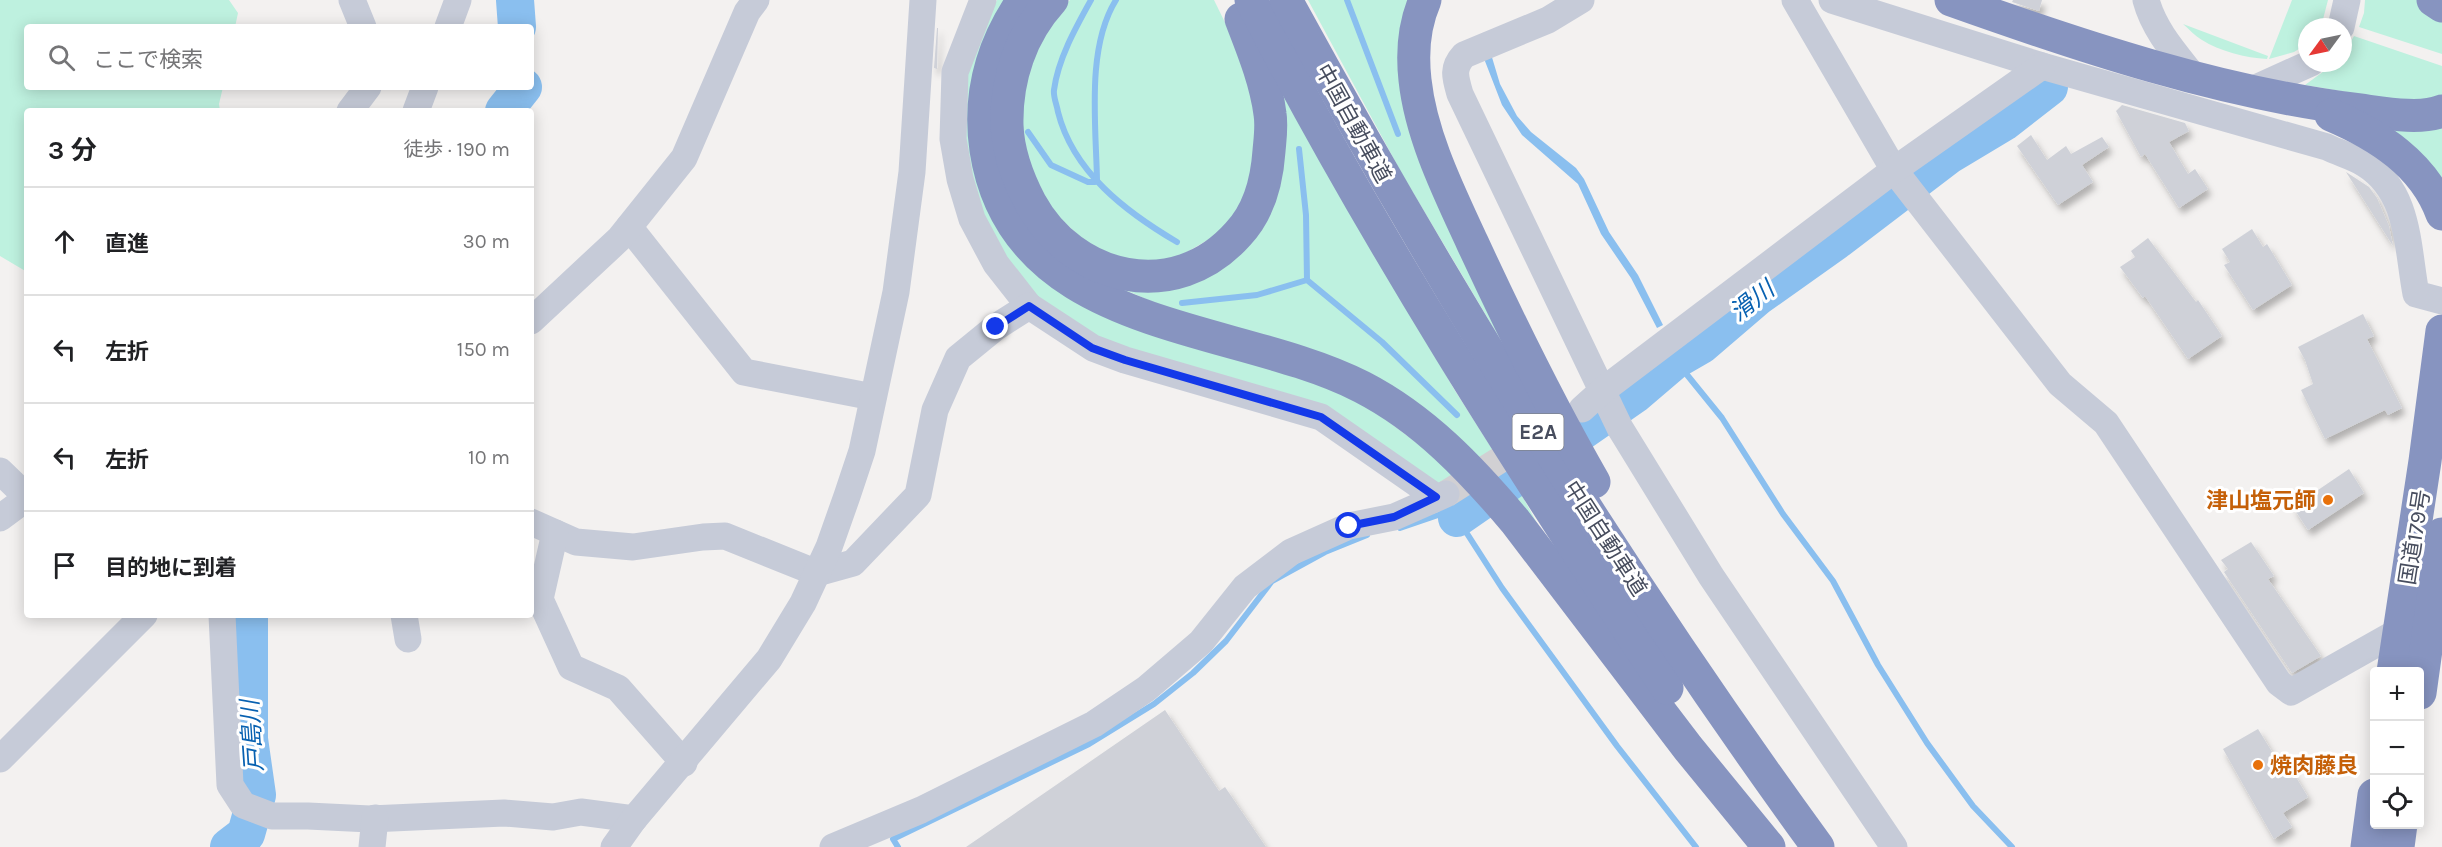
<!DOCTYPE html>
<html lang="ja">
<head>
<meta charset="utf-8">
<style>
  :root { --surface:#fff; --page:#f2f2f2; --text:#202124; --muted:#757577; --line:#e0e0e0 }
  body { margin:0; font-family:Karla,"Noto Sans JP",sans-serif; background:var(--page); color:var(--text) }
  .controls { position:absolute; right:18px; bottom:18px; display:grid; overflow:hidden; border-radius:6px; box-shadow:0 3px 15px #0003 }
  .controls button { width:54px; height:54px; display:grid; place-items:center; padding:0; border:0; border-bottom:2px solid var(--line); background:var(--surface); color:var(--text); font:30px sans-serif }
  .compass { position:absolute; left:2298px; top:18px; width:54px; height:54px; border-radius:50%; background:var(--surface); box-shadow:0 3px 15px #0003; rotate:237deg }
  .stop { position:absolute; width:18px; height:18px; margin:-14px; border:4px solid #1439e9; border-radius:50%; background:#fff }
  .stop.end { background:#1439e9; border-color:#fff; box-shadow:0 2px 6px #0008 }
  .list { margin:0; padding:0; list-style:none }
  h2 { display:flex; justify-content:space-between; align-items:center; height:78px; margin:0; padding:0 24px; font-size:26px }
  h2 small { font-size:20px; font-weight:400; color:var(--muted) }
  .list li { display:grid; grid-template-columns:39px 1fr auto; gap:18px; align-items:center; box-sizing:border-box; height:108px; padding:0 24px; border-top:2px solid var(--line) }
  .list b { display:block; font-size:22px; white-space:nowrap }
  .list em { font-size:20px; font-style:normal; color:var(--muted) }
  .icon { flex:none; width:33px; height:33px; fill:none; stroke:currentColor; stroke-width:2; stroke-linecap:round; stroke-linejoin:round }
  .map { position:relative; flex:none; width:2442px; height:847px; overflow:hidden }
  .search { position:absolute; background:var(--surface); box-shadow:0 3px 15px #0003; left:24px; top:24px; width:510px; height:66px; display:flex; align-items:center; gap:15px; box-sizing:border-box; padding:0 21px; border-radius:6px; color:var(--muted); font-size:22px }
  .panel { position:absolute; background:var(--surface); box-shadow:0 3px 15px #0003; left:24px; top:108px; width:510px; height:510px; border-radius:6px }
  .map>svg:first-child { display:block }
  .green { fill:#bef1df }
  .water { fill:#8abfef }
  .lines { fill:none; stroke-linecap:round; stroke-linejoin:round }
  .stream { stroke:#8abfef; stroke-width:6 }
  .river { stroke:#8abfef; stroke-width:38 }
  .building { fill:#cfd1d8; filter:url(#shadow) }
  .minor-tunnel { stroke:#d1d0d3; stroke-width:27; stroke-dasharray:27 14; stroke-linecap:butt }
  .minor { stroke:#c6cbd8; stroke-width:27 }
  .highway { stroke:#8794c0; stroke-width:33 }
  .route { stroke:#1439e9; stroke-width:8 }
  .food-dot { fill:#e8710a; stroke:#fff; stroke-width:2 }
  .labels { text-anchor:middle; stroke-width:6; stroke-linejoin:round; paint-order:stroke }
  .shield { fill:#fff; stroke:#7e828e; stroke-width:1.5 }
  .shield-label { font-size:21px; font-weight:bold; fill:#474d5e }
  .street-label { font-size:22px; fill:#474d5e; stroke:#fff }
  .food-label { font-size:22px; font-weight:bold; fill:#c56008; stroke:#fff; text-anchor:end }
  .water-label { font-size:24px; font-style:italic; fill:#0861b1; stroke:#fff }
</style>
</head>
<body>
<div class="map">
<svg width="2442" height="847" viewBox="0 0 2442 847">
  <defs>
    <filter id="shadow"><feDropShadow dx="3.5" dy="6" stdDeviation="3" flood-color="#0004"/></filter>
  </defs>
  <rect width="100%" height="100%" fill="#f3f1f0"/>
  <g class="green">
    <path d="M0,0h229l9,13 -3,14h-208v60h196l-4,17 1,7h-193v161l-27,-16z"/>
    <path d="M997,0h9v235l348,161 107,80 -13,7 -10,1 -274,-123 -76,-28 -53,-36 -26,-33 -33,-65 -12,-53v-57l10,-43z"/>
    <path d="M1070,0h144l22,45 15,48 5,34 -1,37 -10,36 -22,31 -48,28 -34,3 -47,-12 -51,-48 -22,-57 1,-54 7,-29 32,-54z"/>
    <path d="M1308,0h101l-7,27 138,379 -138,-232z"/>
    <path d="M2292,0h36l-7,27h-14v17l-13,8 -25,7z"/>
    <path d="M2365,0h52l25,17v37l-83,-27 5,-14z"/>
    <path d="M2183,24l85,32 -1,3c-21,-1 -48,-8 -65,-19 -7,-4 -13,-11 -19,-16z"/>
    <path d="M2354,36l88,30v36l-24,2 -113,-19 30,-22h8v-8z"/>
    <path d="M1271,73l183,316 71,112 13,24 -80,-86 -339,-152 28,5 37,-7 47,-25z"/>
    <path d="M2371,121l71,1v56z"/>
  </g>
  <path class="water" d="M1491,54l9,30 17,32 14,16 45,36 8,11 25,53 29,43 25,50 -6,3 -26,-50 -30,-44 -23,-50 -56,-49 -20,-30 -19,-49z"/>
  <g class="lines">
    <g class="stream">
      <path d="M1091,0c-15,27 -33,59 -37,90 -1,7 3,15 4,22 15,60 68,100 119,130"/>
      <path d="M1347,0l51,134"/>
      <path d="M1028,132l23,33 37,17h7"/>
      <path d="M1299,149l7,66 1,65 75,62 75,73"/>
      <path d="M1097,180c-1,-55 -11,-132 19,-180"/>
      <path d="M1182,303l75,-8 50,-15"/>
      <path d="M1675,360l47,58 61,96 50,67 45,84 49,78 46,63 39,41"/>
      <path d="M1400,528l44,-15 13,5 45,70 115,158 79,101"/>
      <path d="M898,847l-5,-8 196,-95 65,-40 39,-31 33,-32 46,-60 53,-29 42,-17"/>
    </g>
    <g class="river">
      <path d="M515,0l2,27"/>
      <path d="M504,111l19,-24"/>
      <path d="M1457,518l177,-123 41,-35 26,-15 56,-48 79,-56 113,-86 55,-33 45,-35"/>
      <path d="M229,847l17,-13 11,-39 -8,-56v-124"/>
    </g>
  </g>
  <g class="building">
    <path d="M2013,0h29l-3,11 -27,-9z"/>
    <path d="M937,28h1l-1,41 -3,-1z"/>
    <path d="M2122,105l63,18 4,8 -20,11 19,32 7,-5 13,20 -29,19 -34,-54 -4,3 -25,-46z"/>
    <path d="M2031,135l16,25 19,-14 5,8 31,-17 7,10 -27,18 11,17 -35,23 -41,-59z"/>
    <path d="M2346,172l23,15 8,11 12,28 4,20z"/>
    <path d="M2252,229l11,18 4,-3 25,41 -39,25 -29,-45 6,-3 -8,-13z"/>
    <path d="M2148,238l48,64 2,-2 24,36 -34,23 -43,-63 -2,2 -23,-31 15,-10 -4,-6z"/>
    <path d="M2363,314l11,22 -7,3 35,69 -14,7 -3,-5 -60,29 -24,-49 12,-6 -8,-24 -7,-13z"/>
    <path d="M2349,469l15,24 -56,37 -15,-23z"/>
    <path d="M2251,542l23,34 -6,3 53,77 -29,17 -68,-101 4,-3 -7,-9z"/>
    <path d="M1165,710l54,81 6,-4 41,60h-300z"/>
    <path d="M2258,729l27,44 6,-4 17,28 -25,16 9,14 -18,12 -51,-90z"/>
  </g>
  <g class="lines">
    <path class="minor-tunnel" d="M1446,494l85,-54"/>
    <g class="minor">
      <path d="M352,0l11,27"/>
      <path d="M983,0l-28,72 -2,67 7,40 12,40 24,45 33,42 64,42 32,12 196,57 115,80"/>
      <path d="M1581,0l-33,20 -84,35c-12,13 -9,22 -4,39l160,334 91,148 183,271"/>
      <path d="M1795,0l99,170 166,214 46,39 173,260 12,9 108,-61h16"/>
      <path d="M1832,0l210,66 285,81c12,6 27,10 38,17 45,28 42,83 51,130l26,7"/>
      <path d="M2146,0c8,30 29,53 48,77"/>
      <path d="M448,27l10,-27"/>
      <path d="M2341,27l6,-27"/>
      <path d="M2249,91l62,-28"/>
      <path d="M350,111l18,-24"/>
      <path d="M416,111l9,-24"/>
      <path d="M629,227l115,145 129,25"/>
      <path d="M531,321l89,-83 64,-80 63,-146 9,-12"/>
      <path d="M1582,409l20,-18 292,-221 148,-104"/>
      <path d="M0,471l27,26"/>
      <path d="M0,518l27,-20"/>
      <path d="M531,522l45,20 57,5 70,-10 22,-1 92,37 36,-10 65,-68 17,-85 23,-52 38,-31 33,-21"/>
      <path d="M555,533l-15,66 31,68 47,21 66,75"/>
      <path d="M222,615l8,170 13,20 29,11h36l62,3 134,-6 49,4 28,-5 53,7"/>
      <path d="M404,615l4,24"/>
      <path d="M0,759l144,-144"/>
      <path d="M372,847l3,-29"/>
      <path d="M614,847l20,-28 135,-160 34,-56 26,-56 18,-51 15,-45 34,-159 16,-120 11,-172"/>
      <path d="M833,847l88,-37 173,-86 52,-35 55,-47 44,-55 46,-35 58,-26 45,-9 52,-23"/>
    </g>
    <g class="highway">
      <path d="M1023,0c-31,45 -45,96 -37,150 28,184 247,171 376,237 62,32 109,82 153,134l173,227 81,99"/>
      <path d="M1052,0c-31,34 -46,78 -45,125 1,28 10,52 23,77 43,79 145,103 208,32 21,-22 29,-54 31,-83 1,-12 3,-25 1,-37 -4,-32 -17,-64 -29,-95"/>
      <path d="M1251,0c123,239 268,465 416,688"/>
      <path d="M1286,0c160,293 335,577 532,847"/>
      <path d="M1425,0c-11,25 -13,53 -10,80 6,56 34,112 57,162 38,82 77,162 122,240"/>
      <path d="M1951,0c132,47 270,93 409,110 23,3 61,10 82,1"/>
      <path d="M2433,0l9,6"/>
      <path d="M2331,115c47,20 93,49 111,99"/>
      <path d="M2393,672l32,-211 17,-130"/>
      <path d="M2420,693l22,-159"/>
      <path d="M2367,847l7,-52"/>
      <path d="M2398,847l3,-23"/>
    </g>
  </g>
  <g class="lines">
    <path class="route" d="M996,327l33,-21 63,42 33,12 196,57 115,80 -42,20 -45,9"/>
  </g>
  <g class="food-dot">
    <circle cx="2328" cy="500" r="6"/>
    <circle cx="2258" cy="765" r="6"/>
  </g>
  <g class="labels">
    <rect class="shield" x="1512.5" y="414" width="51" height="36" rx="4.5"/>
    <g class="shield-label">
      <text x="1538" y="439">E2A</text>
    </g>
    <g class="street-label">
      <text transform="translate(1354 123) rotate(61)" y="8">中国自動車道</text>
      <text transform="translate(2414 537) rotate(-81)" y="8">国道179号</text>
      <text transform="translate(1606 538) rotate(57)" y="8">中国自動車道</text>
    </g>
    <g class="food-label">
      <text x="2316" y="508">津山塩元師</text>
      <text x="2270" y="773" text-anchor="start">焼肉藤良</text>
    </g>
    <g class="water-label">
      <text transform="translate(1752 301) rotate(-38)" y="8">滑川</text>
      <text transform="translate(252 736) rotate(-94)" y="8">戸島川</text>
    </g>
  </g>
</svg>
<div class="controls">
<button>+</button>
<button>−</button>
<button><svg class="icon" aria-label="locate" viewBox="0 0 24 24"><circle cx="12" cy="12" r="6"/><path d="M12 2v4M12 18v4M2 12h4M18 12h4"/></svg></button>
</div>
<svg class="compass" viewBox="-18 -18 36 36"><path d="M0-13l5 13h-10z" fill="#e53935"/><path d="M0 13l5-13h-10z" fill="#757577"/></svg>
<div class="stop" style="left:1349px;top:526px"></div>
<div class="stop end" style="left:996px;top:327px"></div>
<div class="search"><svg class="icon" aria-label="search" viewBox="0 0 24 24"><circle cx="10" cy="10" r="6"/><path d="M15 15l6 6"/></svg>ここで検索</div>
<section class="panel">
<h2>3 分<small>徒歩 · 190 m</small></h2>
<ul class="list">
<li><svg class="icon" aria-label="ahead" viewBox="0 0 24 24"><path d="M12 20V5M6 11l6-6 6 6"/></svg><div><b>直進</b></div><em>30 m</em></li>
<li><svg class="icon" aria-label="left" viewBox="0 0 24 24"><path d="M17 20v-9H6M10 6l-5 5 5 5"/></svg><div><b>左折</b></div><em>150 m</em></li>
<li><svg class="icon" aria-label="left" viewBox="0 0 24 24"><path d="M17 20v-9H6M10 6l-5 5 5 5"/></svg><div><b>左折</b></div><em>10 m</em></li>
<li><svg class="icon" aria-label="arrive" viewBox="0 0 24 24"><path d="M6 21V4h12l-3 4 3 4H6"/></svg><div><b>目的地に到着</b></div></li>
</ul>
</section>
</div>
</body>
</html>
